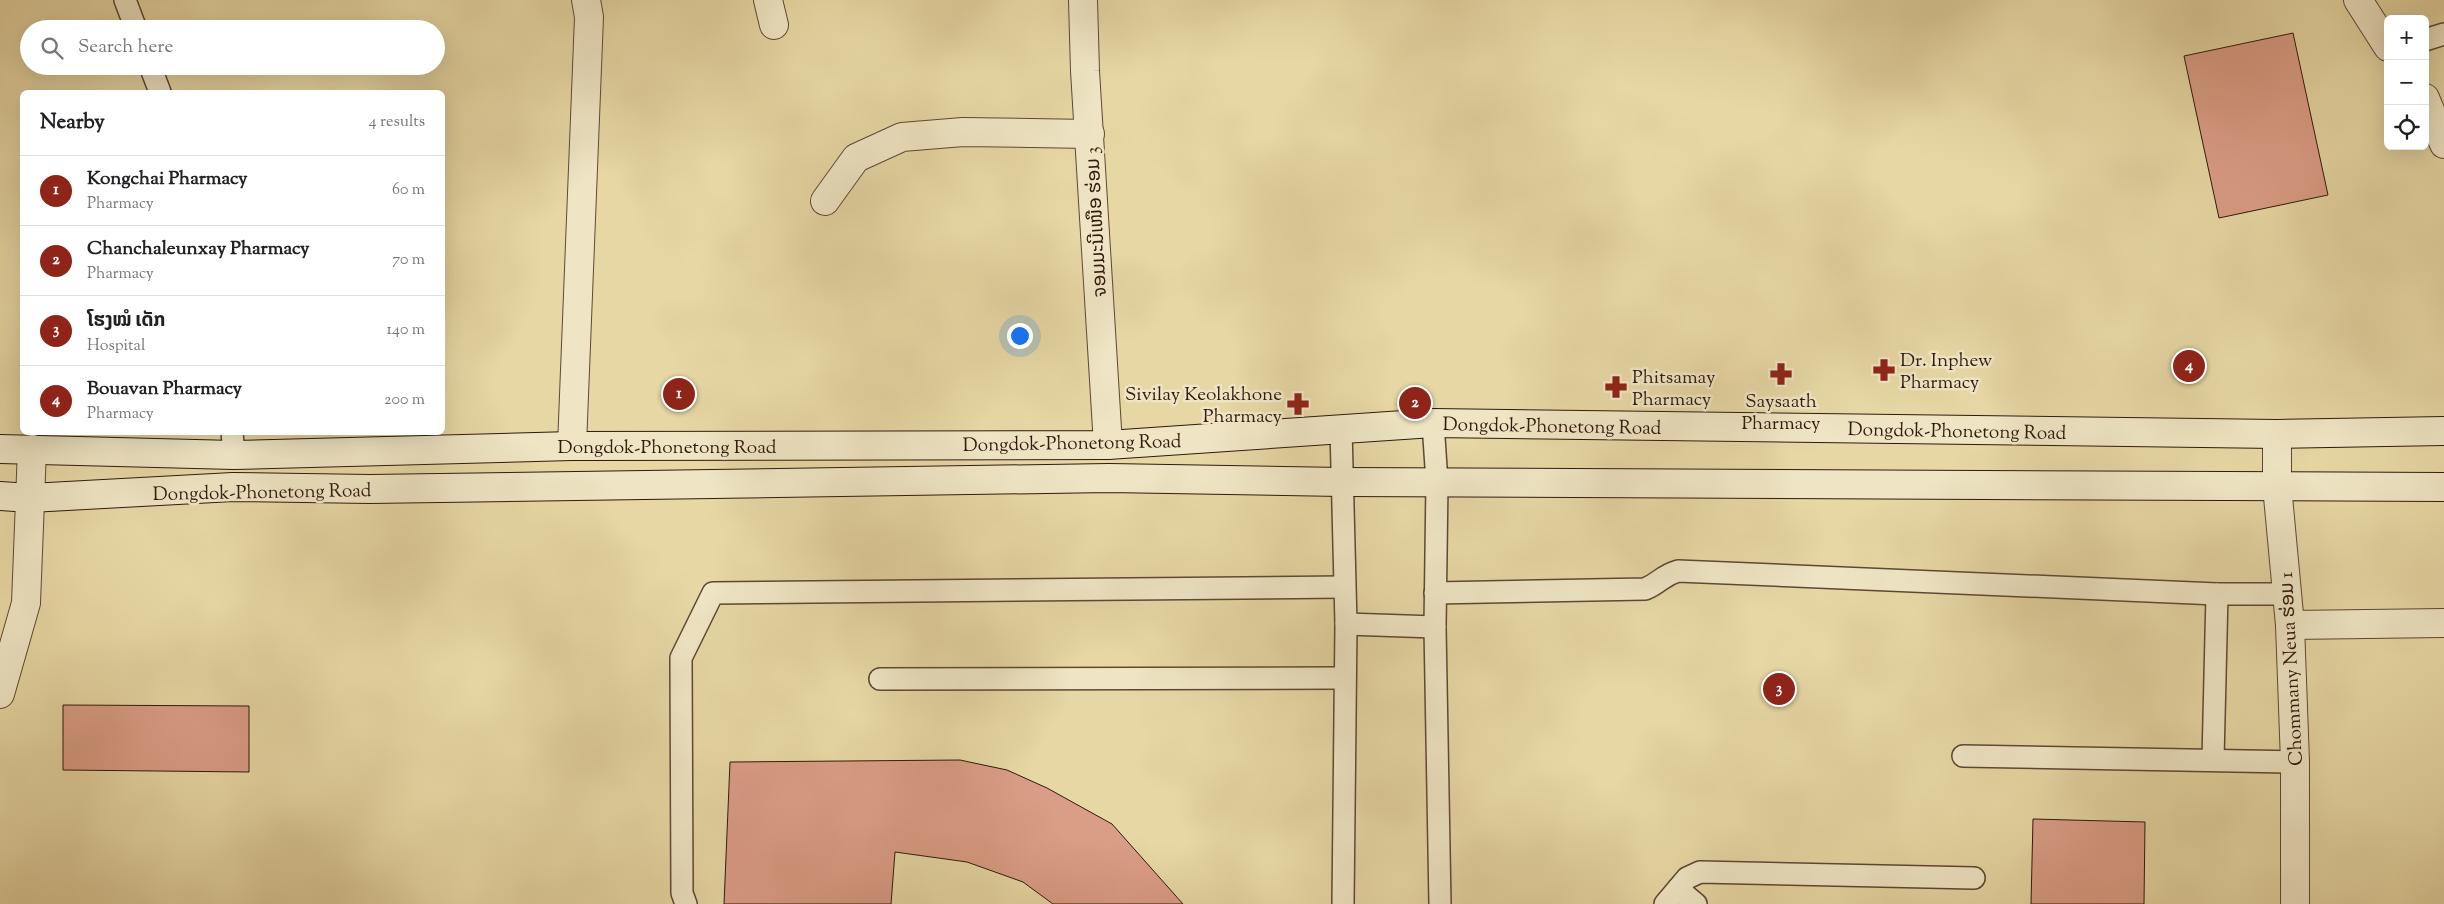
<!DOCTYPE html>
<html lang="en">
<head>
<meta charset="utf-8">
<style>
  :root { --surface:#fff; --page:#f6f6f6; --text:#202124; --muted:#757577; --line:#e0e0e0; --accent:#8f2418 }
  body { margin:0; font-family:"Sorts Mill Goudy","Noto Sans Lao",serif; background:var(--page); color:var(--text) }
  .controls { position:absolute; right:15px; top:15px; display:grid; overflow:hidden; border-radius:8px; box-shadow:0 5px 20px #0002 }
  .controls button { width:45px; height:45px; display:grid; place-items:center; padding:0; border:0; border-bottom:1px solid var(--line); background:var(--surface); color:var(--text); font:25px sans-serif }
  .you { position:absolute; left:1019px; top:335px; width:18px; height:18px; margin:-12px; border:4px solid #fff; border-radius:50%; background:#1a73e8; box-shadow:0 0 0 8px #1a73e833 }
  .badge { display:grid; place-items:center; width:32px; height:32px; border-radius:50%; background:var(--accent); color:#fff; font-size:16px; font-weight:700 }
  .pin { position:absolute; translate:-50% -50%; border:2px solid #fff; box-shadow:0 1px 5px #0006 }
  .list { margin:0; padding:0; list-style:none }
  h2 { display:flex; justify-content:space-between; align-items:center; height:65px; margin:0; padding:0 20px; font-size:21px }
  h2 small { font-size:16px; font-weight:400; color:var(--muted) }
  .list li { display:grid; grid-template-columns:32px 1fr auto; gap:15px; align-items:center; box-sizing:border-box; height:70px; padding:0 20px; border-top:1px solid var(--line) }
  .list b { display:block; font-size:19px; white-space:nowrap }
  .list p { margin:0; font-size:16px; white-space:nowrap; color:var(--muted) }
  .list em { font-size:16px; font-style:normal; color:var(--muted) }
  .icon { flex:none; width:28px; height:28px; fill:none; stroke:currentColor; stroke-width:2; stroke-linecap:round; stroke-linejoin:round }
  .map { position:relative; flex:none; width:2444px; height:904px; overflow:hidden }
  .search { position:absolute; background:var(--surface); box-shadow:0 5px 20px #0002; left:20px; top:20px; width:425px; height:55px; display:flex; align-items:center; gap:12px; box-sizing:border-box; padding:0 18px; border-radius:28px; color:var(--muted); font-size:19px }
  .panel { position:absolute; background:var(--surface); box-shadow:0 5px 20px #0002; left:20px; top:90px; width:425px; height:345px; border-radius:8px }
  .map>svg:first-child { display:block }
  .building { fill:#da9d86; stroke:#30190d }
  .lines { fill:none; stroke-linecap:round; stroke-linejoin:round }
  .service-casing { stroke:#5e4833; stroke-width:24 }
  .minor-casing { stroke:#5e4833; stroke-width:30 }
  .secondary-casing { stroke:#30190d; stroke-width:30 }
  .service { stroke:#efe5c4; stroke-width:21 }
  .minor { stroke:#efe5c4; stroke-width:28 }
  .secondary { stroke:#efe5c4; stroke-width:28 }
  .labels { text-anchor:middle; stroke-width:5; stroke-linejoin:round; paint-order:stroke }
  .street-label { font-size:19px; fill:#30190d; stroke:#efe5c4 }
  .poi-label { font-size:19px; fill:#30190d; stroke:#efe5c4; text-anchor:start }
</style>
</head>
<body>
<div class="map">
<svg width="2444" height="904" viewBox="0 0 2444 904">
  <rect width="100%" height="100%" fill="#e6d7a4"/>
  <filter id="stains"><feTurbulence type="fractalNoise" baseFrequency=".004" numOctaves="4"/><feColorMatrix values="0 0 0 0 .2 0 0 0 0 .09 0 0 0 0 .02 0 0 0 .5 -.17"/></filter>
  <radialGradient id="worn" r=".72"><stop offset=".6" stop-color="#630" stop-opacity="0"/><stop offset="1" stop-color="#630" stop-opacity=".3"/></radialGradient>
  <g class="building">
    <path d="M2293,33l35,162 -109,23 -35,-162z"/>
    <path d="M63,705l186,1v66l-186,-2z"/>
    <path d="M960,760l47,10 40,18 65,36 71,80h-130l-30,-22 -56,-20 -72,-10 -4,52h-167l6,-142z"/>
    <path d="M2033,819l112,3 -1,82h-113z"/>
  </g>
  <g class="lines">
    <defs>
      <g id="service">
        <path d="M125,0l11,29"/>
        <path d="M2425,40l19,-6"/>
        <path d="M150,66l10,26"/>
        <path d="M1433,423l4,59 -2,145 5,277"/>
        <path d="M1341,429l5,195 -3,280"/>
        <path d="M232,432l2,23"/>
        <path d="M1435,593l210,-4c15,-6 16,-13 33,-18l539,23h70"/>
        <path d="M1346,624l89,3"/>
        <path d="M880,679l464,-1"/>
        <path d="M1963,756l332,6"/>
        <path d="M2213,759l4,-165"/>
        <path d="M1678,889l18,15"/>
        <path d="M686,904l-4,-11 -1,-235 32,-65 631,-6"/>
        <path d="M1665,904l22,-26 13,-6 274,6"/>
      </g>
      <g id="minor">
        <path d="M768,0l6,25"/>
        <path d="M1083,0l2,71 23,374"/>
        <path d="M2358,0l30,47"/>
        <path d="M2425,98l19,46"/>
        <path d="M825,201l31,-43 46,-21 61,-5 127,2"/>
        <path d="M2277,434v52l13,139 5,137v142"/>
        <path d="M572,446l17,-429 -3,-17"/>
        <path d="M2290,625l154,-2"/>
        <path d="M0,694l26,-91 6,-154"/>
      </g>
      <g id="secondary">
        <path d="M0,449l234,6 338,-9 536,-1 325,-22 844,11 167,-3"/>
        <path d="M0,496l30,2 203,-11 137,2 739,-11 232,4 1103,5"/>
      </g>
    </defs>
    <use href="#service" class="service-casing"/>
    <use href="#minor" class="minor-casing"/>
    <use href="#secondary" class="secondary-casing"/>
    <use href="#service" class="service"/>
    <use href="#minor" class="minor"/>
    <use href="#secondary" class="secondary"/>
  </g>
  <defs>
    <symbol id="pharmacy-bare" viewBox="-9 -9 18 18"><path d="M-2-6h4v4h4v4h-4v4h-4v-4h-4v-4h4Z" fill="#8f2418" stroke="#efe5c4" stroke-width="2.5" paint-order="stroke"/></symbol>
  </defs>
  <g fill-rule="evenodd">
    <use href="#pharmacy-bare" x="1868" y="354" width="32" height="32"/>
    <use href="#pharmacy-bare" x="1765" y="358" width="32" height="32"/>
    <use href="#pharmacy-bare" x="1600" y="371" width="32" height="32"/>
    <use href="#pharmacy-bare" x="1282" y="388" width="32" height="32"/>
  </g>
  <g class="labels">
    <g class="street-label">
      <text transform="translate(1095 222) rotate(-93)" y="7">ຈອມມະນີເໜືອ ຮ່ອມ 3</text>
      <text transform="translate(1552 425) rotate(1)" y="7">Dongdok-Phonetong Road</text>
      <text transform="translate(1957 430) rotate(1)" y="7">Dongdok-Phonetong Road</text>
      <text transform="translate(1072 442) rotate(-1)" y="7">Dongdok-Phonetong Road</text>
      <text x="667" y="453">Dongdok-Phonetong Road</text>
      <text transform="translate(262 491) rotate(-1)" y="7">Dongdok-Phonetong Road</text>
      <text transform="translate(2290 669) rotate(-93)" y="7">Chommany Neua ຮ່ອມ 1</text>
    </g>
    <g class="poi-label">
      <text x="1900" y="366">Dr. Inphew<tspan x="1900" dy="22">Pharmacy</tspan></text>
      <text x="1632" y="383">Phitsamay<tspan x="1632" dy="22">Pharmacy</tspan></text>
      <text x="1282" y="400" text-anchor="end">Sivilay Keolakhone<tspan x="1282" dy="22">Pharmacy</tspan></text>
      <text x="1781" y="407" text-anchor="middle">Saysaath<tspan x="1781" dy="22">Pharmacy</tspan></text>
    </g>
  </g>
  <rect width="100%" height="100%" filter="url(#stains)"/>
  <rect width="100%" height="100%" fill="url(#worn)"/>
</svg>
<div class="controls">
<button>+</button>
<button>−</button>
<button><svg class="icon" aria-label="locate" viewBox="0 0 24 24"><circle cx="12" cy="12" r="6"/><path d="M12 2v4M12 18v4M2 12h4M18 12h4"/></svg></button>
</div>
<div class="you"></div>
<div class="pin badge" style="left:679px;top:394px">1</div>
<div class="pin badge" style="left:1415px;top:403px">2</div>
<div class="pin badge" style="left:1779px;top:689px">3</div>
<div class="pin badge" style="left:2189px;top:366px">4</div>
<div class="search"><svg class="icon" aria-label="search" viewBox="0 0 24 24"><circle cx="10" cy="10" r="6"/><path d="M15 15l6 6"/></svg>Search here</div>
<section class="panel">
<h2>Nearby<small>4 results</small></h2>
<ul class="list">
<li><span class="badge">1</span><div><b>Kongchai Pharmacy</b><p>Pharmacy</p></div><em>60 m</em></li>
<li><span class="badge">2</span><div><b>Chanchaleunxay Pharmacy</b><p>Pharmacy</p></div><em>70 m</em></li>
<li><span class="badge">3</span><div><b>ໂຮງໝໍ ເດັກ</b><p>Hospital</p></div><em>140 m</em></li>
<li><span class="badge">4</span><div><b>Bouavan Pharmacy</b><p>Pharmacy</p></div><em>200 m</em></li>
</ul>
</section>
</div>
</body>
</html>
